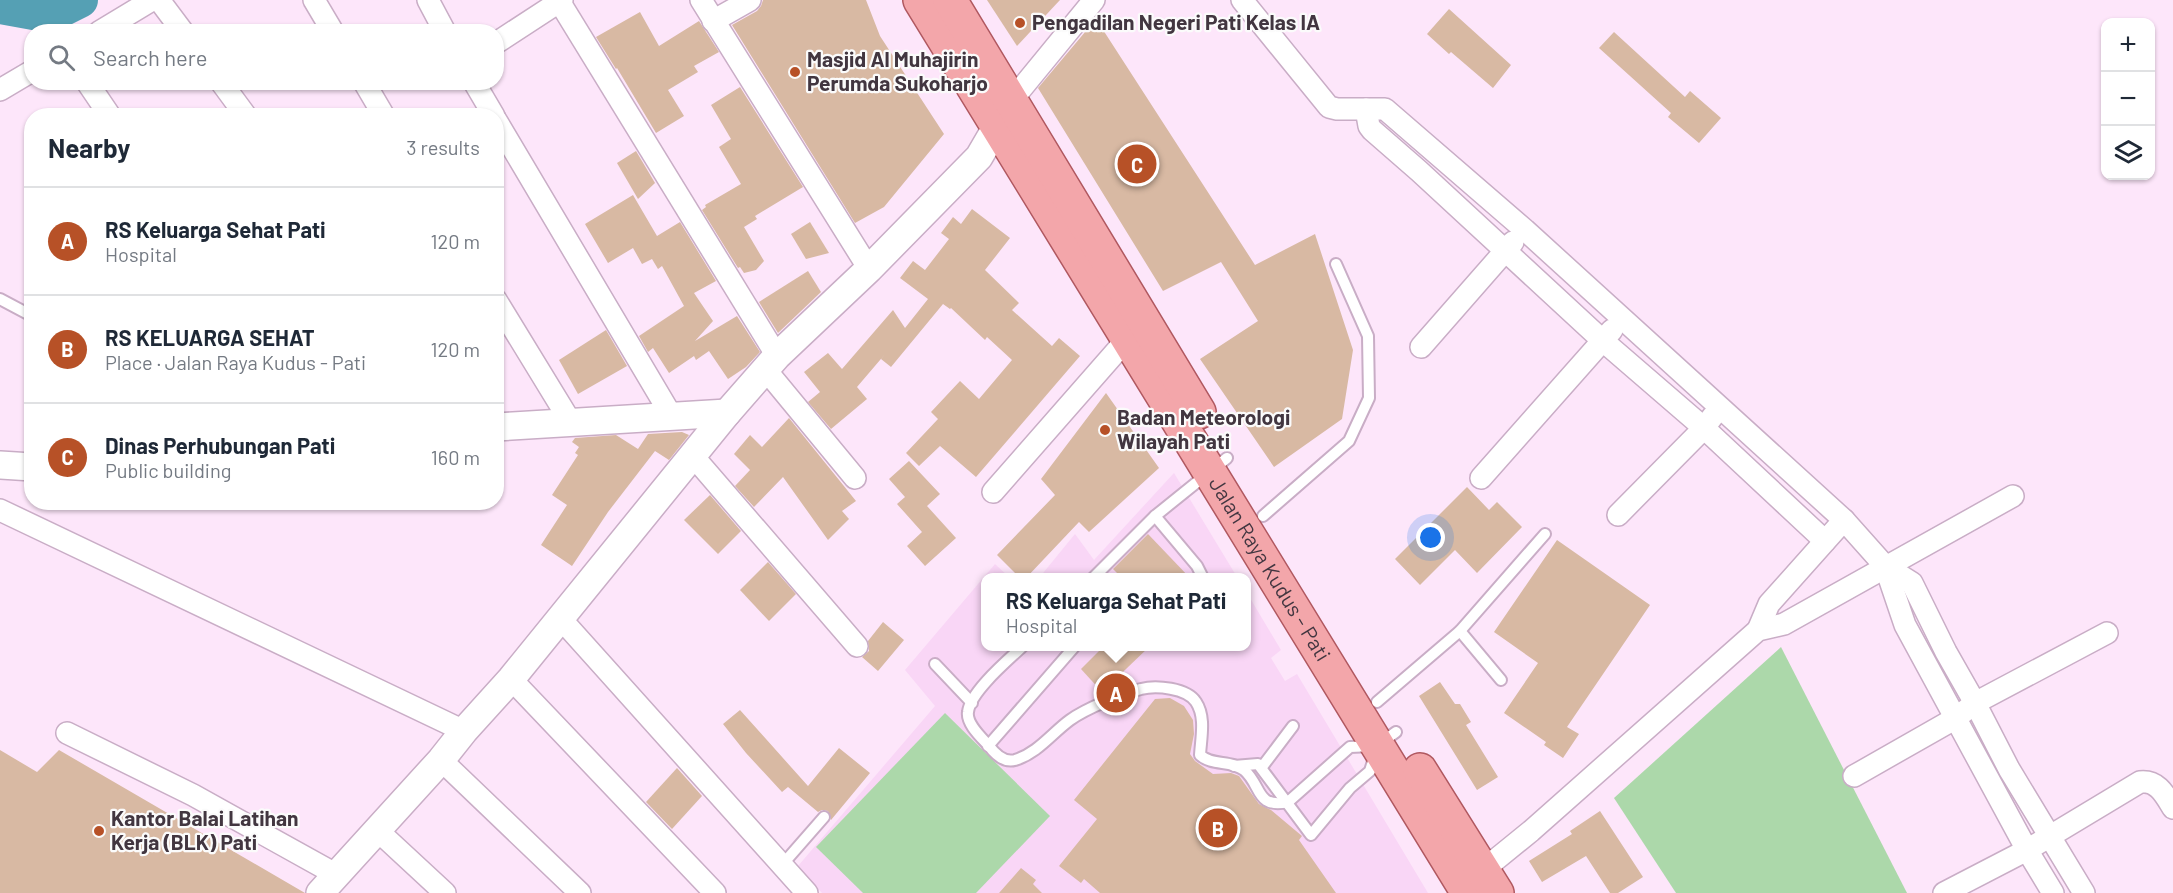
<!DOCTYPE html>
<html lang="en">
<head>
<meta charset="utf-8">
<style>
  :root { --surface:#fff; --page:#f6f6f7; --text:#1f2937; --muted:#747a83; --line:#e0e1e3; --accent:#b75127 }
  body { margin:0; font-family:Barlow,sans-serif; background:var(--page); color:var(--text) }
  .controls { position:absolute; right:18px; top:18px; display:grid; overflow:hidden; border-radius:12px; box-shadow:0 2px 4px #0004 }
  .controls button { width:54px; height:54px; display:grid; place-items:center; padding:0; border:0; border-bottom:2px solid var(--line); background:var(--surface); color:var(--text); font:30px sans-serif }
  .you { position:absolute; left:1431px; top:538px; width:21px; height:21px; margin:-15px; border:4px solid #fff; border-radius:50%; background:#1a73e8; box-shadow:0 0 0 9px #1a73e833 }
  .badge { display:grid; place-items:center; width:39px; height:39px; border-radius:50%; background:var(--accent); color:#fff; font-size:20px; font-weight:700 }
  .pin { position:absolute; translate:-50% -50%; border:3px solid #fff; box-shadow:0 2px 6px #0006 }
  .popup { position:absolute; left:981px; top:573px; width:270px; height:78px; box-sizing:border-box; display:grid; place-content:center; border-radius:12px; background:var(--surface); filter:drop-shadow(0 2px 4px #0005); font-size:20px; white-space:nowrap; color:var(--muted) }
  .popup b { font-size:22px; color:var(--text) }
  .popup::after { content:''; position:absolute; left:50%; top:100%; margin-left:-12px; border:12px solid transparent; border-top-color:var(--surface) }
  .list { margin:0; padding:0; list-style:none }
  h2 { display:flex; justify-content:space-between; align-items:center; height:78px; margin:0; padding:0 24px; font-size:26px }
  h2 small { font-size:20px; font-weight:400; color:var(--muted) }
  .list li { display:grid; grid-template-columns:39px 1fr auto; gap:18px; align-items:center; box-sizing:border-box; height:108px; padding:0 24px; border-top:2px solid var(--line) }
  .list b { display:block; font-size:22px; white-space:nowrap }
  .list p { margin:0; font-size:20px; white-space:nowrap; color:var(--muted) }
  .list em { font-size:20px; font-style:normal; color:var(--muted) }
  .icon { flex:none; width:33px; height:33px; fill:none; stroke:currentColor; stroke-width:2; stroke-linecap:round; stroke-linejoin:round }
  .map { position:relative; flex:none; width:2173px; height:893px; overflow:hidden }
  .search { position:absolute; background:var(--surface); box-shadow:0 2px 4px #0004; left:24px; top:24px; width:480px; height:66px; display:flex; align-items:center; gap:15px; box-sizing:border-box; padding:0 21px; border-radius:24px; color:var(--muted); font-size:22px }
  .panel { position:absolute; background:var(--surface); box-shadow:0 2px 4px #0004; left:24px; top:108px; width:480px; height:402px; border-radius:24px }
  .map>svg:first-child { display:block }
  .built { fill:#f9d6f6 }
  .green { fill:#acd8aa }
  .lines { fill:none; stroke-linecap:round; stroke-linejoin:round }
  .river { stroke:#55a0b4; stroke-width:36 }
  .building { fill:#d8b9a3 }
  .service-casing { stroke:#c9adc6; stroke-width:14 }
  .minor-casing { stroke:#c9adc6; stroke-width:24 }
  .tertiary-casing { stroke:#c9adc6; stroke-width:30 }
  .primary-casing { stroke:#b05860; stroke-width:36 }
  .service { stroke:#fff; stroke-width:10 }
  .minor { stroke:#fff; stroke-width:21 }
  .tertiary { stroke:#fff; stroke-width:27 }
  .primary { stroke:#f3a6aa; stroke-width:33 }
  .poi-dot { fill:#b75127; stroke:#fbfbfb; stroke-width:2 }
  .labels { text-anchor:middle; stroke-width:4.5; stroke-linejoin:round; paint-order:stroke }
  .poi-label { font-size:21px; font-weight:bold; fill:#423640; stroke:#fbfbfb; text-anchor:start }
  .street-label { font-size:21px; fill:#423640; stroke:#fbfbfb }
</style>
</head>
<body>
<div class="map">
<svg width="2173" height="893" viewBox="0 0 2173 893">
  <rect width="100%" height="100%" fill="#fde6fa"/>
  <g class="built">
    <path d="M1174,473l63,104 -198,1 36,-44 19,26z"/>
    <path d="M995,564l14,13 -23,1v68h260l1,-53 34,57 -10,8 14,23 12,-7 131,219h-606l-24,-27 137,-160 -30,-36z"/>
  </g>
  <g class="green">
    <path d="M1781,647l126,246h-231l-62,-95z"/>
    <path d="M945,713l105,103 -74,77h-113l-47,-46z"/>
  </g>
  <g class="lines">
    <path class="river" d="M0,6l50,9 30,-15"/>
  </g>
  <g class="building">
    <path d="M763,0h103l14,36 64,98 -60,73 -29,16 -123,-198 25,-14 4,-5z"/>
    <path d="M987,0h73l-43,46z"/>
    <path d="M1449,9l62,56 -18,23 -42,-36 -2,2 -22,-20z"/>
    <path d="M640,12l19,34 40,-25 20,31 -25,14 4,6 -30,18 16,26 -28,17 -39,-65 -1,1 -20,-32z"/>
    <path d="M1096,19l159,246 60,-31 38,116 -11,69 -68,48 -74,-108 58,-38 -37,-59 -58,29 -125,-203z"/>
    <path d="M1614,32l71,65 5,-6 31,27 -22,25 -31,-26 3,-4 -72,-65z"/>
    <path d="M740,87l63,100 -48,29 2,3 -13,8 20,34 -8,9 -12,3 -4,-6 -2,1 -36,-58 4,-3 -1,-2 36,-21 -22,-37 12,-8 -20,-34z"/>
    <path d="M636,151l19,32 -17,16 -21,-36z"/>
    <path d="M633,195l24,41 23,-14 36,59 -22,12 19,28 -18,20 42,-25 23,36 -14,15 -18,12 -19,-28 -13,9 -2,-4 -25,17 -16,-25 -5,4 -9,-16 45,-30 -22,-40 -4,3 -6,-10 -10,5 -9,-16 -25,15 -23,-39z"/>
    <path d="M972,209l38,29 -25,32 34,33 -7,7 40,36 7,-8 21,18 -104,121 -36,-31 -21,20 -13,-13 32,-34 -7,-7 29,-31 19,18 33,-39 -25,-23 -2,3 -34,-32 -1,1 -7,-5 -52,63 -10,-8 5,-6 -29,34 10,12 -36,30 -23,-27 12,-10 -16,-20 24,-19 14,16 51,-59 12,18 23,-29 -28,-21 13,-17 12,9 24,-31 -8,-6 12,-16 8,7z"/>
    <path d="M810,222l19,31 -23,6 -15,-25z"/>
    <path d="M808,271l13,21 -43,41 -19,-31z"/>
    <path d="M606,330l21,36 -49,28 -19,-34z"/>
    <path d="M1106,393l53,75 -70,64 -10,-10 -53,56h-6l-23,-23 58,-60 -14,-16z"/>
    <path d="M789,418l67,83 -14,10 7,8 -21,21 -45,-63 -29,30 -19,-21 15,-16 -16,-16 16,-19 12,12z"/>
    <path d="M682,432l7,3 -20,25 -14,-9 -47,61 -36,54 -31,-21 26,-40 -15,-10 26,-40 -3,-2 4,-6 -7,-5 3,-4 41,-3 22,14 10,-15z"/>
    <path d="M909,461l31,33 -13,12 29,32 -31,28 -18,-20 15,-14 -25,-28 8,-7 -16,-18z"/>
    <path d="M1467,487l22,23 8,-8 25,25 -45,46 -22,-23 -35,35 -25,-26z"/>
    <path d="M710,495l31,36 -23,23 -34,-34z"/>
    <path d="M1148,534l42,44h-68l-9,-9z"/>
    <path d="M1557,540l93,65 -83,122 12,7 -16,24 -19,-13 2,-3 -42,-29 34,-50 -44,-31z"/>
    <path d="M768,562l28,32 -27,27 -29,-31z"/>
    <path d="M883,622l21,18 -26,31 -16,-14 7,-6 -1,-10z"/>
    <path d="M1104,646h46l-48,46 -21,-23z"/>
    <path d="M1440,682l15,22h5l11,18 -5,3 32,52 -21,13 -58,-94z"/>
    <path d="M1170,698l14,8 9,14 1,14 -4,20 5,7 18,13 18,-1 8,3 20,28 12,6 31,26 -3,4 37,53h-236l-16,-14 -3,4 -22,-17 38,-47 -23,-19 81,-101z"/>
    <path d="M740,710l68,76 31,-38 31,25 -39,47 -3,-9 -6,-1 -4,2 -30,-25 -6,5 -36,-39 -23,-29z"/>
    <path d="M0,750l37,22 22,-22 246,143h-305z"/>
    <path d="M677,768l25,28 -30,33 -26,-27z"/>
    <path d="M1600,811l43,66 -25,16h-8l-24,-37 -44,26 -13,-21 43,-27 -2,-3z"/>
    <path d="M1021,868l15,12 -3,4 9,9h-43z"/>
  </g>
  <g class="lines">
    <defs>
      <g id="service">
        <path d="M0,299l32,17"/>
        <path d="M1155,516l42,50 6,12"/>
        <path d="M1263,516l86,-75 20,-43 -1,-62 -32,-72"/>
        <path d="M1093,578l62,-62 72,-58"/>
        <path d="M1460,631l41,49"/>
        <path d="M1023,646c-15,14 -53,46 -55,66 -2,12 14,26 21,34 6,8 15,17 26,14 23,-7 37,-27 55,-40 15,-11 53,-27 71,-31 15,-4 46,-1 55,13 10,15 5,36 4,53 12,11 31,5 44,15 18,15 11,39 44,32l62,-55 23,-1"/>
        <path d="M935,664l37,39"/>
        <path d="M1377,702l83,-71 85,-97"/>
        <path d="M988,746l87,-100"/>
        <path d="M1234,766l24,-2 53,71 39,-47 20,-17 8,-26 18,-13"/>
        <path d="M1262,767l31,-41"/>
        <path d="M782,865l42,-48"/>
      </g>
      <g id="minor">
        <path d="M159,0l24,32"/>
        <path d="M314,0l19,32"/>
        <path d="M428,0l17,32"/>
        <path d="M701,0l168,269"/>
        <path d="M1242,0l87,107 8,2h48l140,121 319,290 -75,84 -11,26"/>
        <path d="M559,1l218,355"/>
        <path d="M713,21l37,-21"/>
        <path d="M99,32l53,-32"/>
        <path d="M496,43l66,-43"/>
        <path d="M87,82l23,34"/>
        <path d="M221,82l25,34"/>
        <path d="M364,82l20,34"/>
        <path d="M474,82l20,34"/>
        <path d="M0,90l32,-19"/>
        <path d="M1012,100l82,-100"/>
        <path d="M1366,109l3,17 3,4 47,41 183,169 102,88 121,113"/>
        <path d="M496,120l175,295"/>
        <path d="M496,300l74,121"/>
        <path d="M1421,347l92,-105"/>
        <path d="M765,369l90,109"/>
        <path d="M693,456l164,190"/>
        <path d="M1481,478l131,-148"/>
        <path d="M993,492l135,-154"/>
        <path d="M0,510l464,221"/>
        <path d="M1618,515l86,-87 9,-12"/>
        <path d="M1844,520l41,46 27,17 34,69 29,51 34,66 75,124"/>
        <path d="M1885,566l20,59 122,225 26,43"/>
        <path d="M561,619l246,274"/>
        <path d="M511,679l204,214"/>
        <path d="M67,733l126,62 144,80"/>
        <path d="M441,760l139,133"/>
        <path d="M1854,776l102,-58 19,-15 132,-70"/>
        <path d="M377,830l68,63"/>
        <path d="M1483,870l48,-39 227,-201 26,-6 229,-128"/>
        <path d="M1944,893l83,-43 113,-68c18,-2 25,13 33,26"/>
      </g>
      <g id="tertiary">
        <path d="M496,427l231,-14"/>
        <path d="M0,465l32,2"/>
        <path d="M320,893l121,-133 23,-29 47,-52 216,-266 50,-57 92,-87 110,-112 28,-48"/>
      </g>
      <g id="primary">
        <path id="s1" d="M920,0l548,893"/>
        <path d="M950,0l249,412"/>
        <path d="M1420,770l77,123"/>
      </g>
    </defs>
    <use href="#service" class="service-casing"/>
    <use href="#minor" class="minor-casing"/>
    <use href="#tertiary" class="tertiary-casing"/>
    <use href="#primary" class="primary-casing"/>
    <use href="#service" class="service"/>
    <use href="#minor" class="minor"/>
    <use href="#tertiary" class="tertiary"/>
    <use href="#primary" class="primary"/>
  </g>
  <g class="poi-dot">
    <circle cx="1020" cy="23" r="6"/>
    <circle cx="795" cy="72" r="6"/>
    <circle cx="1105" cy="430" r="6"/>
    <circle cx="99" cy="831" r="6"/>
  </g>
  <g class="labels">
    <g class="poi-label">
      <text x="1032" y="30">Pengadilan Negeri Pati Kelas IA</text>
      <text x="807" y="67">Masjid Al Muhajirin<tspan x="807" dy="24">Perumda Sukoharjo</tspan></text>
      <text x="1117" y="425">Badan Meteorologi<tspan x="1117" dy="24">Wilayah Pati</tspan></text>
      <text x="111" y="826">Kantor Balai Latihan<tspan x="111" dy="24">Kerja (BLK) Pati</tspan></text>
    </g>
    <g class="street-label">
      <text dy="7" stroke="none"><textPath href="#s1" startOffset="668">Jalan Raya Kudus - Pati</textPath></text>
    </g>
  </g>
</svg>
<div class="controls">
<button>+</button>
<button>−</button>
<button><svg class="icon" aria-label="layers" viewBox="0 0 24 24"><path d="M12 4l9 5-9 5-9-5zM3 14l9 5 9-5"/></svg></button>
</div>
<div class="you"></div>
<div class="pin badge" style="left:1116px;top:693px">A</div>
<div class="popup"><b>RS Keluarga Sehat Pati</b>Hospital</div>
<div class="pin badge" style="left:1218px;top:828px">B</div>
<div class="pin badge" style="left:1137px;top:164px">C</div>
<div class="search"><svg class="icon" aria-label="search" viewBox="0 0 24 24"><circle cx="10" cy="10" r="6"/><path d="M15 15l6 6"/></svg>Search here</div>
<section class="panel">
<h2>Nearby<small>3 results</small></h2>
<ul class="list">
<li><span class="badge">A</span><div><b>RS Keluarga Sehat Pati</b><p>Hospital</p></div><em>120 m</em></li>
<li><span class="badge">B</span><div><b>RS KELUARGA SEHAT</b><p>Place · Jalan Raya Kudus - Pati</p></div><em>120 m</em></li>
<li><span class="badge">C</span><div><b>Dinas Perhubungan Pati</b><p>Public building</p></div><em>160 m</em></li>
</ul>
</section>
</div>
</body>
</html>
